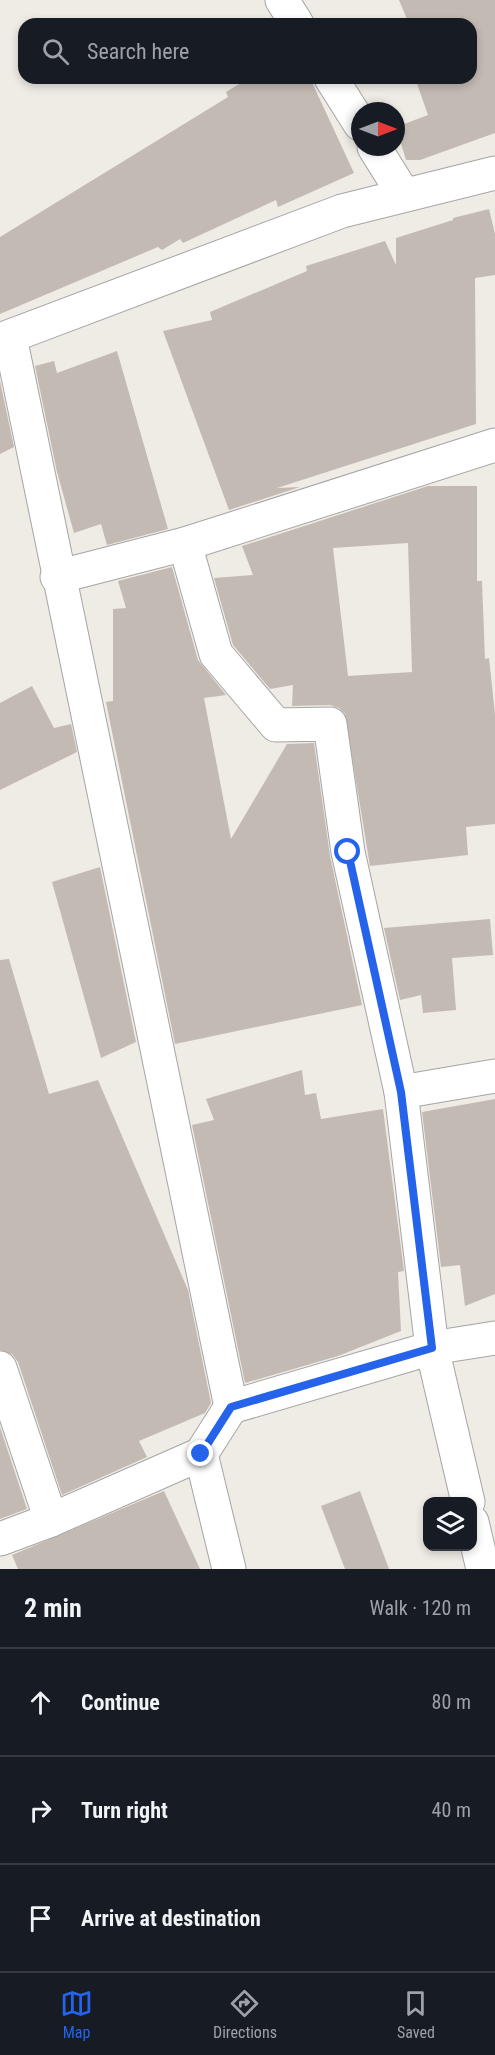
<!DOCTYPE html>
<html lang="en">
<head>
<meta charset="utf-8">
<style>
  :root { --surface:#171b24; --page:#242831; --text:#f1f3f6; --muted:#9ea1a6; --line:#363941; --accent:#2563eb }
  body { margin:0; font-family:"Roboto Condensed",sans-serif; background:var(--page); color:var(--text) }
  .controls { position:absolute; right:18px; bottom:18px; display:grid; overflow:hidden; border-radius:12px; box-shadow:0 3px 9px #0003 }
  .controls button { width:54px; height:54px; display:grid; place-items:center; padding:0; border:0; border-bottom:2px solid var(--line); background:var(--surface); color:var(--text); font:30px sans-serif }
  .compass { position:absolute; left:351px; top:102px; width:54px; height:54px; border-radius:50%; background:var(--surface); box-shadow:0 3px 9px #0003; rotate:90deg }
  .stop { position:absolute; width:18px; height:18px; margin:-14px; border:4px solid #2563eb; border-radius:50%; background:#fff }
  .stop.end { background:#2563eb; border-color:#fff; box-shadow:0 2px 6px #0008 }
  .list { margin:0; padding:0; list-style:none }
  h2 { display:flex; justify-content:space-between; align-items:center; height:78px; margin:0; padding:0 24px; font-size:26px }
  h2 small { font-size:20px; font-weight:400; color:var(--muted) }
  .list li { display:grid; grid-template-columns:39px 1fr auto; gap:18px; align-items:center; box-sizing:border-box; height:108px; padding:0 24px; border-top:2px solid var(--line) }
  .list b { display:block; font-size:22px; white-space:nowrap }
  .list em { font-size:20px; font-style:normal; color:var(--muted) }
  .icon { flex:none; width:33px; height:33px; fill:none; stroke:currentColor; stroke-width:2; stroke-linecap:round; stroke-linejoin:round }
  .map { position:relative; flex:none; width:495px; height:1569px; overflow:hidden }
  .search { position:absolute; background:var(--surface); box-shadow:0 3px 9px #0003; left:18px; right:18px; top:18px; height:66px; display:flex; align-items:center; gap:15px; box-sizing:border-box; padding:0 21px; border-radius:18px; color:var(--muted); font-size:22px }
  .sheet { height:402px; background:var(--surface) }
  nav { display:flex; justify-content:space-around; align-items:center; box-sizing:border-box; height:84px; border-top:2px solid var(--line); background:var(--surface); font-size:16px; color:var(--muted) }
  nav a { display:grid; justify-items:center; gap:3px }
  nav .on { color:var(--accent) }
  .map>svg:first-child { display:block }
  .building { fill:#c4bab4; fill-rule:evenodd }
  .lines { fill:none; stroke-linecap:round; stroke-linejoin:round }
  .street-casing { stroke:#a5a5a5; stroke-width:35 }
  .street { stroke:#fff; stroke-width:33 }
  .route { stroke:#2563eb; stroke-width:8 }
</style>
</head>
<body>
<div class="map">
<svg width="495" height="1569" viewBox="0 0 495 1569">
  <rect width="100%" height="100%" fill="#efebe5"/>
  <g class="building">
    <path d="M399,0h96v133l-75,27h-14l-10,-33 32,-12 -13,-37h56v-54h-62z"/>
    <path d="M249,78h61l44,95 -76,34 -2,-7 -93,43 -3,-4 -18,11 -4,-3 -158,67v-77l228,-140 -2,-5z"/>
    <path d="M489,209l6,25v41l-20,3 1,146 -199,64 23,-1 -71,23 -66,-179 49,-11 -2,-8 97,-41 -1,-5 79,-25 11,24v-27l57,-18v-2z"/>
    <path d="M117,351l51,178 -61,16 -6,-21 -27,9 -17,-61 -22,-106 19,-5 3,12z"/>
    <path d="M0,381l14,66 -14,7z"/>
    <path d="M428,486h49v95h5l3,78 4,-1 6,56v110l-29,3 2,28 -98,11 -25,-152 -6,-6 -9,-3 -38,1 1,-21 -23,4 -37,-44 -19,-67 39,-3 -11,-29zM408,543l4,129 -64,4 -15,-128z"/>
    <path d="M172,567l26,93 28,35 -22,3 27,141 56,-95 27,-1 16,113 32,149 -187,39 -69,-342 7,-1v-92l13,-1 -8,-27z"/>
    <path d="M32,686l22,42 17,-4 6,28 -77,38v-87z"/>
    <path d="M100,867l36,175 -35,16 -49,-176z"/>
    <path d="M490,919l3,36 -41,3 4,52 -33,3 -2,-18 -21,5 -16,-72z"/>
    <path d="M9,959l40,135 49,-14 90,210 23,113 -6,10 -66,28 8,16 -85,38 -44,-133 -6,-8 -12,-4v-390z"/>
    <path d="M302,1070l3,25 11,-2 5,26 62,-10 21,162 -6,1 3,59 -63,25 -93,27 -53,-258 22,-5 -8,-21z"/>
    <path d="M495,1099v195l-30,12 -5,-41 -19,2 -19,-155z"/>
    <path d="M0,1427l27,82 -27,10z"/>
    <path d="M164,1491l36,78h-182l-6,-14z"/>
    <path d="M360,1491l29,78h-44l-24,-63z"/>
  </g>
  <g class="lines">
    <defs>
      <g id="street">
        <path d="M282,0l15,24"/>
        <path d="M331,78l29,46"/>
        <path d="M374,147l30,48"/>
        <path d="M10,337l221,1070"/>
        <path d="M0,340l342,-129 153,-38"/>
        <path d="M185,544l31,110 60,71 54,-1 18,128 53,240 31,256 36,154"/>
        <path d="M57,577l128,-33 310,-99"/>
        <path d="M401,1092l94,-16"/>
        <path d="M0,1368l51,152"/>
        <path d="M201,1454l28,115"/>
        <path d="M472,1522l11,47"/>
        <path d="M0,1539l51,-19 150,-66 30,-47 201,-59 63,-10"/>
      </g>
    </defs>
    <use href="#street" class="street-casing"/>
    <use href="#street" class="street"/>
  </g>
  <g class="lines">
    <path class="route" d="M201,1454l30,-47 201,-59 -31,-256 -53,-240"/>
  </g>
</svg>
<div class="controls">
<button><svg class="icon" aria-label="layers" viewBox="0 0 24 24"><path d="M12 4l9 5-9 5-9-5zM3 14l9 5 9-5"/></svg></button>
</div>
<svg class="compass" viewBox="-18 -18 36 36"><path d="M0-13l5 13h-10z" fill="#e53935"/><path d="M0 13l5-13h-10z" fill="#9ea1a6"/></svg>
<div class="stop" style="left:348px;top:852px"></div>
<div class="stop end" style="left:201px;top:1454px"></div>
<div class="search"><svg class="icon" aria-label="search" viewBox="0 0 24 24"><circle cx="10" cy="10" r="6"/><path d="M15 15l6 6"/></svg>Search here</div>
</div>
<section class="sheet">
<h2>2 min<small>Walk · 120 m</small></h2>
<ul class="list">
<li><svg class="icon" aria-label="ahead" viewBox="0 0 24 24"><path d="M12 20V5M6 11l6-6 6 6"/></svg><div><b>Continue</b></div><em>80 m</em></li>
<li><svg class="icon" aria-label="right" viewBox="0 0 24 24"><path d="M7 20v-9h11M14 6l5 5-5 5"/></svg><div><b>Turn right</b></div><em>40 m</em></li>
<li><svg class="icon" aria-label="arrive" viewBox="0 0 24 24"><path d="M6 21V4h12l-3 4 3 4H6"/></svg><div><b>Arrive at destination</b></div></li>
</ul>
</section>
<nav>
<a class="on"><svg class="icon" aria-label="map" viewBox="0 0 24 24"><path d="M3 6l6-2 6 2 6-2v14l-6 2-6-2-6 2zM9 4v14M15 6v14"/></svg>Map</a>
<a><svg class="icon" aria-label="directions" viewBox="0 0 24 24"><path d="M12 3l9 9-9 9-9-9zM9 14v-3h6M13 9l2 2-2 2"/></svg>Directions</a>
<a><svg class="icon" aria-label="saved" viewBox="0 0 24 24"><path d="M7 4h10v16l-5-4-5 4z"/></svg>Saved</a>
</nav>
</body>
</html>
